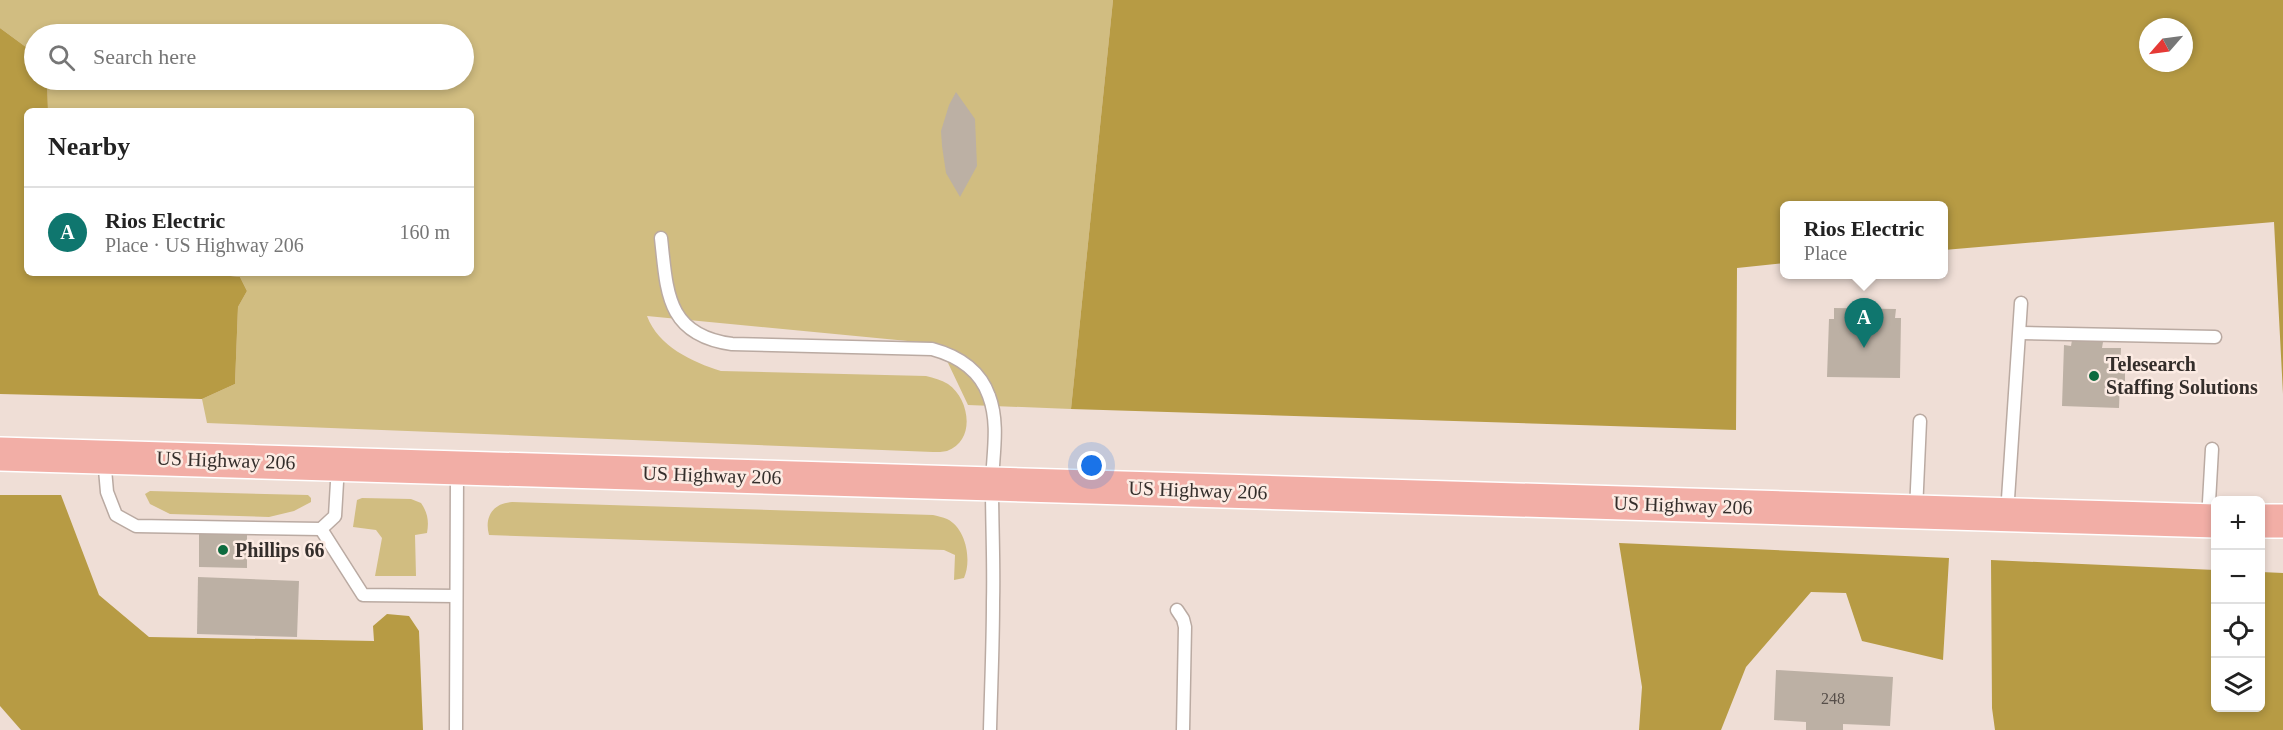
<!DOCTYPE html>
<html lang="en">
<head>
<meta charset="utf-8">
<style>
  :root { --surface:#fff; --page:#f6f6f6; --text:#222; --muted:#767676; --line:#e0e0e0; --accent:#0f766e }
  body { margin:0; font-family:Georgia,serif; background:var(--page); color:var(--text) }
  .controls { position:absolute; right:18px; bottom:18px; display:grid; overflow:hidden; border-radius:9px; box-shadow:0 3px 9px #0003 }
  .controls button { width:54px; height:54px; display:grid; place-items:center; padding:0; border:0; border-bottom:2px solid var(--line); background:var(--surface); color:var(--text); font:30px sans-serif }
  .compass { position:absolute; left:2139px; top:18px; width:54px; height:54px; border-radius:50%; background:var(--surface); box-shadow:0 3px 9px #0003; rotate:242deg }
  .you { position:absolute; left:1092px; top:466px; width:21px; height:21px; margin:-15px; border:4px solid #fff; border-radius:50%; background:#1a73e8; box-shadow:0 0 0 9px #1a73e833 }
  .badge { display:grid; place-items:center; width:39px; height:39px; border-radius:50%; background:var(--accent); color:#fff; font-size:20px; font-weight:700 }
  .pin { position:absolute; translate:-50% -50px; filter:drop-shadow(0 2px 3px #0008) }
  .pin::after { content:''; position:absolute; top:32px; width:21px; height:18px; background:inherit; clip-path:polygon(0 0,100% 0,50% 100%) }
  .popup { position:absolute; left:1780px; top:201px; width:168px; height:78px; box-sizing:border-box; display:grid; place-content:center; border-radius:9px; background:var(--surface); filter:drop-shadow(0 2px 4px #0005); font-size:20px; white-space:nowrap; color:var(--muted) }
  .popup b { font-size:22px; color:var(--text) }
  .popup::after { content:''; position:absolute; left:50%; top:100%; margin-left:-12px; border:12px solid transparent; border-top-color:var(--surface) }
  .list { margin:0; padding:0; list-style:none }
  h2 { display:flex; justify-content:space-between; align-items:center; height:78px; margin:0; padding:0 24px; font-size:26px }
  h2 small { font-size:20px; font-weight:400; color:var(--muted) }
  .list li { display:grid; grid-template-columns:39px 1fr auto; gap:18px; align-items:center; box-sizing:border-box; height:90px; padding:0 24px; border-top:2px solid var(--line) }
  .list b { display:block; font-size:22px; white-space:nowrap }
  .list p { margin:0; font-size:20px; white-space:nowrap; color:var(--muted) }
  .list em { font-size:20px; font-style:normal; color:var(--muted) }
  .icon { flex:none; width:33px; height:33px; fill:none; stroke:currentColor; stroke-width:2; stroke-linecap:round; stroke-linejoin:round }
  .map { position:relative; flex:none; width:2283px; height:730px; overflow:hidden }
  .search { position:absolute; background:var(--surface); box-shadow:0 3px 9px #0003; left:24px; top:24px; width:450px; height:66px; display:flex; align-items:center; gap:15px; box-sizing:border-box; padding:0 21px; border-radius:33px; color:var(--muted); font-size:22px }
  .panel { position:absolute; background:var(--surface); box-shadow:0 3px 9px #0003; left:24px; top:108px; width:450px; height:168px; border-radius:9px }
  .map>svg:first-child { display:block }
  .green { fill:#d1bd81 }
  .forest { fill:#b79b44; fill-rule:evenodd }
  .building { fill:#bcb0a4 }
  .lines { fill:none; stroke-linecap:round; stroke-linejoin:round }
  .lane-casing { stroke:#baaaa2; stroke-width:15 }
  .highway-casing { stroke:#fff; stroke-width:36 }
  .lane { stroke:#fff; stroke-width:12 }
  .highway { stroke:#f2aea6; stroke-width:33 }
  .poi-dot { fill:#0e6b3f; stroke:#fcebe3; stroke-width:2 }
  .labels { text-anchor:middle; stroke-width:5; stroke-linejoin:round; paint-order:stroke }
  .number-label { font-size:16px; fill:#564e49 }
  .poi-label { font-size:20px; font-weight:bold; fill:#342e2b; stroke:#fcebe3; text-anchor:start }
  .street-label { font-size:20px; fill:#342e2b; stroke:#fcebe3 }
</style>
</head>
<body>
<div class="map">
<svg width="2283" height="730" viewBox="0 0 2283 730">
  <rect width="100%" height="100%" fill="#efded6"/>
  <g class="green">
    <path d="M0,0h1113l-42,409 -103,-4 -29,-61 -292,-28c11,30 45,46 74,55l205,5c8,2 15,4 22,8 22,15 28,57 -1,67 -4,1 -10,1 -14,1l-726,-29 -5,-24 33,-15 3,-77 9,-16 -7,-14 -38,-4h269v-162h-423l-1,-31h417v-46h-430v19l-34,-25z"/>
    <path d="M150,491l158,4 3,3v4l-17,9 -25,6 -99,-3 -20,-10 -5,-10z"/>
    <path d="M362,498l49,1 10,4c7,10 8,19 6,30l-12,2 1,41h-41l7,-38 -6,-8 -23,-3 4,-27z"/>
    <path d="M512,502l421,13c4,1 10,2 14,4 19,9 25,41 17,59l-10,2 1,-25 -11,-5 -455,-15c-5,-18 4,-32 23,-33z"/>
  </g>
  <g class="forest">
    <path d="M1113,0h1170v394l-9,-172 -330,28v-44h-160v57l-47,5 -1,162 -665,-21zM2148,27h36v36h-36z"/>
    <path d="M0,28l34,25v27h13l1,31h-21v162h175l38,4 7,14 -9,16 -3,77 -33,15 -202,-5z"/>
    <path d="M0,495h61l38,100 50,42 225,4 -1,-15 14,-12 22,2 10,15 4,99h-402l-21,-24z"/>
    <path d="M1619,543l330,15 -6,102 -81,-19 -16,-48 -35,-1 -65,75 -25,63h-82l3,-43z"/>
    <path d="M1991,560l224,10 1,138h44l1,-136 22,1v157h-288l-3,-22z"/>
  </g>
  <g class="building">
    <path d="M956,92l19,27 2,47 -17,31 -14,-24 -4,-27 -1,-15 8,-26z"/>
    <path d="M1834,308l62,1 -1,9h6l-1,60 -73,-1 2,-58h5z"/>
    <path d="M2072,340l31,2 -1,6h19l-1,22h5v11h-5l-1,27 -57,-2 2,-61 7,1z"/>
    <path d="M199,530l48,3v35l-48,-1z"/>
    <path d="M198,577l101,4 -2,56 -100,-3z"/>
    <path d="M1776,670l117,7 -3,49 -47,-2v6h-37v-8l-32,-2z"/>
  </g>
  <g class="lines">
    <defs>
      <g id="lane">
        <path d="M661,238c6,54 5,97 71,106l200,5c26,7 48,21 57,47 11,29 3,62 3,91 0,38 2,77 1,115 0,43 -2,85 -3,128"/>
        <path d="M2020,333l195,4"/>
        <path d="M104,458l3,34 9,23 20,11 185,3 14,-13 3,-51"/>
        <path d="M1916,511l4,-90"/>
        <path d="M2007,514l14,-211"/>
        <path d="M2208,520l4,-71"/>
        <path d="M321,529l42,66 93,1"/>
        <path d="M1177,610l6,9 2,8 -2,103"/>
        <path d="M456,730l1,-260"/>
      </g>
      <g id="highway">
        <path d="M0,454l2216,67"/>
        <path d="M2260,521h23"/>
      </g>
    </defs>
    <use href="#lane" class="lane-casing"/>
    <use href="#highway" class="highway-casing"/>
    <use href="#lane" class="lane"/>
    <use href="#highway" class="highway"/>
  </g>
  <g class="poi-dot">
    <circle cx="2094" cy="376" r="6"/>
    <circle cx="223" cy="550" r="6"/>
  </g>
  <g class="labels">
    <g class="number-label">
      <text x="1833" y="704">248</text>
    </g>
    <g class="poi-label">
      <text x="2106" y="371">Telesearch<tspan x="2106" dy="23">Staffing Solutions</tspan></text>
      <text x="235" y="557">Phillips 66</text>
    </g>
    <g class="street-label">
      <text transform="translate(226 460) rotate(2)" y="7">US Highway 206</text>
      <text transform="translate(712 475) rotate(2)" y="7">US Highway 206</text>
      <text transform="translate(1198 490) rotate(2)" y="7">US Highway 206</text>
      <text transform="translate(1683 505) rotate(2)" y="7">US Highway 206</text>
    </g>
  </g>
</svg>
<div class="controls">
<button>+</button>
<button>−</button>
<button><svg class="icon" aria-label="locate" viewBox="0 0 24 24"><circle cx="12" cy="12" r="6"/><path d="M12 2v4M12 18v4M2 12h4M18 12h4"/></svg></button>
<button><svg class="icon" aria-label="layers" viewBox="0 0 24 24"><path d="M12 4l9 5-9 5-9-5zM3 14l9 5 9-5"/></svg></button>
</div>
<svg class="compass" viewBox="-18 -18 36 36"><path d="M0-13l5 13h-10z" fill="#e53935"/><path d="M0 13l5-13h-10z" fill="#767676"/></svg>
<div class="you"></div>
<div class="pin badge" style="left:1864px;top:348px">A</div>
<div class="popup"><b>Rios Electric</b>Place</div>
<div class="search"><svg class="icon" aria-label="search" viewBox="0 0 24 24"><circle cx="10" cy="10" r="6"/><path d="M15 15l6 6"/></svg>Search here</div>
<section class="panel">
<h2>Nearby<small></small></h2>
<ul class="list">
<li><span class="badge">A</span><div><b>Rios Electric</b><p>Place · US Highway 206</p></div><em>160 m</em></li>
</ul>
</section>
</div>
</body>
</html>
